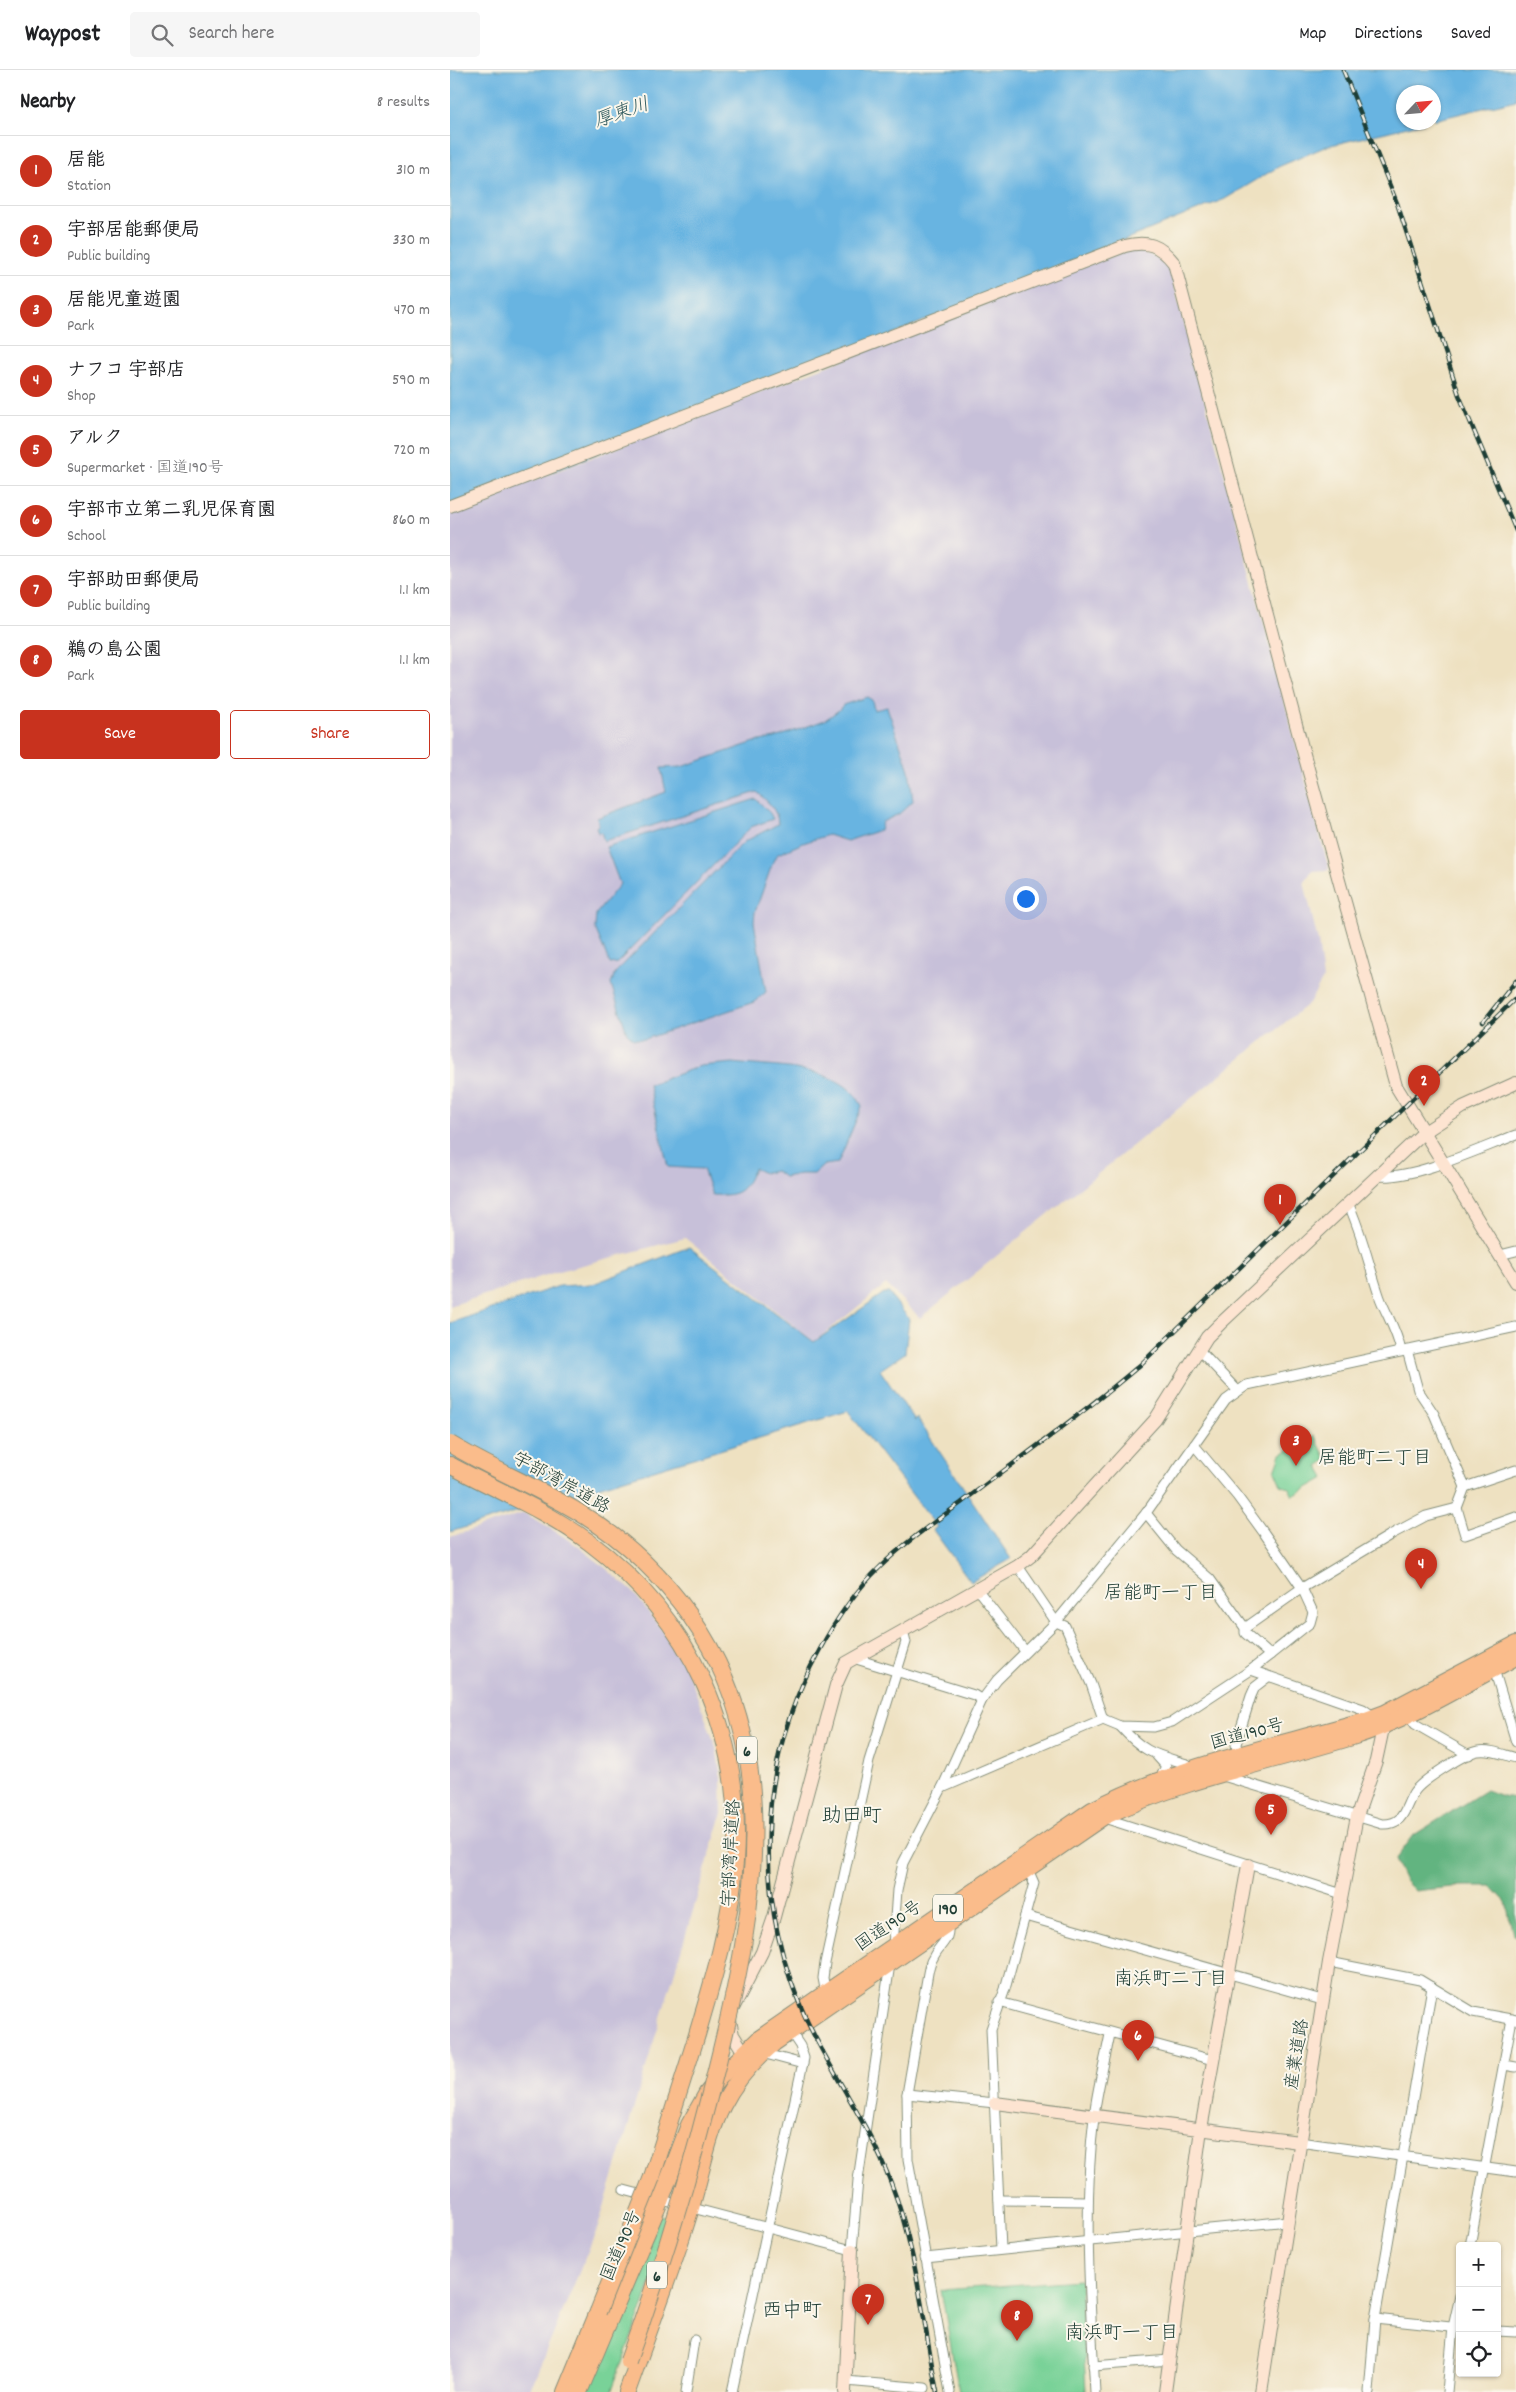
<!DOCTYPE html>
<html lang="en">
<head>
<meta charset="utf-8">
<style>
  :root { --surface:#fff; --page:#f6f6f6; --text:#202124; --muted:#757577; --line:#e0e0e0; --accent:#c8321e }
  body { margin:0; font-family:Dekko,"Klee One",sans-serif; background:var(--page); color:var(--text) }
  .controls { position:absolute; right:15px; bottom:15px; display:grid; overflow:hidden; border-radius:5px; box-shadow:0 1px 4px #0004 }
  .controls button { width:45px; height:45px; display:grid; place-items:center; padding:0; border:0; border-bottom:1px solid var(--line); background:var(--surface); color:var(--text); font:25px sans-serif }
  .compass { position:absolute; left:946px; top:15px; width:45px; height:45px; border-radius:50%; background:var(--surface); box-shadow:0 1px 4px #0004; rotate:64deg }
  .you { position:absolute; left:575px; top:828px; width:18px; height:18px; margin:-12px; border:4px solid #fff; border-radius:50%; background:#1a73e8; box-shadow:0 0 0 8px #1a73e833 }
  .badge { display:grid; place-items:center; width:32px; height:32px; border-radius:50%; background:var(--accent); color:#fff; font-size:16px; font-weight:700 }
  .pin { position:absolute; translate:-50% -41px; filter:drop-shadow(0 1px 2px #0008) }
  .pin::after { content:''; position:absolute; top:26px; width:18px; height:15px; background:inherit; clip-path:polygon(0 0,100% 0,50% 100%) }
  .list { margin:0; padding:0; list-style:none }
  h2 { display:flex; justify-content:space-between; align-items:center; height:65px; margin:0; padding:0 20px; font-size:21px }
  h2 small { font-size:16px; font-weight:400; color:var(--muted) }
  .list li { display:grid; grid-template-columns:32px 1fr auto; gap:15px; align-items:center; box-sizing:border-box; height:70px; padding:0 20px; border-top:1px solid var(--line) }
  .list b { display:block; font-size:19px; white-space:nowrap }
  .list p { margin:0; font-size:16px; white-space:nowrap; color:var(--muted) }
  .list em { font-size:16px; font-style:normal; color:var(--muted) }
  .actions { display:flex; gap:10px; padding:15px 20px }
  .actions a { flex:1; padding:11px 0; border:1px solid var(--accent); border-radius:5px; text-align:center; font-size:18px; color:var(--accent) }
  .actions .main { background:var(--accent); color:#fff }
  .icon { flex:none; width:28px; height:28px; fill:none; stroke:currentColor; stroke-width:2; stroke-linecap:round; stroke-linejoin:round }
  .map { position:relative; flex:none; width:1066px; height:2322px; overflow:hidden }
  header { display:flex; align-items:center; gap:30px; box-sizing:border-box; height:70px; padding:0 25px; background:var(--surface); border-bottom:1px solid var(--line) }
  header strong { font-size:24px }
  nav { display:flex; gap:28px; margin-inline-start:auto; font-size:18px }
  .search { width:350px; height:45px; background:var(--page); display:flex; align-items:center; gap:12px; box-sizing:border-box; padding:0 18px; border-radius:5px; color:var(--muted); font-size:19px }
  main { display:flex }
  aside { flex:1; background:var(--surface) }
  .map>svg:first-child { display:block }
  .industrial { fill:#c7c0d9 }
  .green { fill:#79d298; stroke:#4c8866 }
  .forest { fill:#62b480; stroke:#40785a }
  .water { fill:#68b4e1; stroke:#44788a }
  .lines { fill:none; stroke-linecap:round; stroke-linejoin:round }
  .street-casing { stroke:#868f7a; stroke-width:11 }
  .secondary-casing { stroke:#868f7a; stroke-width:14 }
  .highway-casing { stroke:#868f7a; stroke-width:18 }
  .street { stroke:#fff; stroke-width:9 }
  .secondary { stroke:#fde4d1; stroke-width:12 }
  .highway { stroke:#fabc8b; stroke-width:16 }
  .rail-casing { stroke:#1f3d34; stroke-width:4.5 }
  .rail { stroke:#fbf7ec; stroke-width:2.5; stroke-dasharray:8; stroke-linecap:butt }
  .highway-bridge-casing { stroke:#868f7a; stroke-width:18; stroke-linecap:butt }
  .highway-bridge { stroke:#fabc8b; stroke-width:16 }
  .labels { text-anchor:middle; stroke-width:4; stroke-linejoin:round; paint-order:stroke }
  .shield { fill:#fbf7ec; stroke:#61756b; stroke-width:1 }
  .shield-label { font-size:16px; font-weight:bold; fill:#1f3d34 }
  .street-label { font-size:18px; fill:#1f3d34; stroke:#fbf7ec }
  .water-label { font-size:19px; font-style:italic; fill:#315b5f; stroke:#fbf7ec }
  .neighbourhood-label { font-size:19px; fill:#1f3d34; stroke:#fbf7ec }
  .quarter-label { font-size:20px; fill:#1f3d34; stroke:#fbf7ec }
</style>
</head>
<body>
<header>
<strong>Waypost</strong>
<div class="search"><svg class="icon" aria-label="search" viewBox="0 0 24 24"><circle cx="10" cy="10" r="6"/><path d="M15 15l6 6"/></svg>Search here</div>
<nav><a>Map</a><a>Directions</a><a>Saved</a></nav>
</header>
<main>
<aside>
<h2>Nearby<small>8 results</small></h2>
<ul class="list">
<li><span class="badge">1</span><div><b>居能</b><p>Station</p></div><em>310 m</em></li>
<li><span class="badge">2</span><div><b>宇部居能郵便局</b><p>Public building</p></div><em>330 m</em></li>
<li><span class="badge">3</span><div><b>居能児童遊園</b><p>Park</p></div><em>470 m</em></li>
<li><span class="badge">4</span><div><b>ナフコ 宇部店</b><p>Shop</p></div><em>590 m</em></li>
<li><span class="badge">5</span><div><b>アルク</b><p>Supermarket · 国道190号</p></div><em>720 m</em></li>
<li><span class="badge">6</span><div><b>宇部市立第二乳児保育園</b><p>School</p></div><em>860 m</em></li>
<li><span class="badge">7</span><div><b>宇部助田郵便局</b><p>Public building</p></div><em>1.1 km</em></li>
<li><span class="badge">8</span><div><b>鵜の島公園</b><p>Park</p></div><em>1.1 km</em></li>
</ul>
<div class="actions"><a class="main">Save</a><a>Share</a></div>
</aside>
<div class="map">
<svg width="1066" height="2322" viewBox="0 0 1066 2322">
  <rect width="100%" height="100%" fill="#fbf7ec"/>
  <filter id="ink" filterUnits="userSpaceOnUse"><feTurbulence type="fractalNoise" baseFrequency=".02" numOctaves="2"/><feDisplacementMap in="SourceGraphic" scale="10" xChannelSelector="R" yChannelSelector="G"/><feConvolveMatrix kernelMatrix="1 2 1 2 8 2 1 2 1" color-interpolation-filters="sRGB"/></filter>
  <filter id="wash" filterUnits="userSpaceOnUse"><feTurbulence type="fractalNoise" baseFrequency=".0096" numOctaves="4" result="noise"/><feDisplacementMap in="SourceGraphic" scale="20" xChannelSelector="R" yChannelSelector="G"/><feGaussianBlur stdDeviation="1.12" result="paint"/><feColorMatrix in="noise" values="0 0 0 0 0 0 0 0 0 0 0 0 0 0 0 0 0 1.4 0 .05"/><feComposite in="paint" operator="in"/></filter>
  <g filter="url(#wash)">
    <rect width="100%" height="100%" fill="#eee1c1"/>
    <g class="industrial">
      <path d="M685,179l33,13 161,608 -17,1 -8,11 14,59 5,38 -14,24 -389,315 -34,-34 -72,58 -129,-104 -129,34 -106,34v-793l652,-254z"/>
      <path d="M74,1443l47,28 31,24 31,27 35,46 19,31 29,78 5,30 1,37 -124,413 -69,165h-79v-855z"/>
    </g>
    <g class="green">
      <path d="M865,1366l10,21v4l-7,5 7,12 -32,18 -4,-8 -8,-3 -6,-14 6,-17z"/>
      <path d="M210,2146l10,3 -25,82 -34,91h-26z"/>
      <path d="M630,2210l6,112h-127l-18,-102z"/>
    </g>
    <path class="forest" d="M1036,1720l16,6 14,2v139l-3,-2 -7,-33 -15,-16h-30l-46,5 -10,-10 -10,-21 19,-25z"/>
    <g class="water">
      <path d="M0,0h1066v30l-82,20v-28h-30v30l20,1 -97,23 -49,21 -53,32 -775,314z"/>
      <path d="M417,627l5,3 2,10 13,-3 22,63 4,31 -14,13 -17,8 -2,8 -33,11 -19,-6 -25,8 -25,11 -4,5 -19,53 -1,10 12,70 -12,10 -109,37h-11l-7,-6 -16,-49 4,-11 129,-131 34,-18c0,-14 -11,-23 -21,-32l-153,49 -3,-9 -3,1 -2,-6 3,-2 -2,-7 69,-26 -5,-24 20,-1 74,-25 20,-4 50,-18 14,-10 4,-5z"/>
      <path d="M306,729l14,14 3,6 -22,8 -134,136 -7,1 -15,-36 1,-14 24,-30 -14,-37z"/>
      <path d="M283,993c39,5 110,1 129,43l-24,57 -14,2 -10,9h-14l-16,3 -8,-6 -12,2 -10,-5c-10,24 -15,28 -42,27l-9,-26 -35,-2 -19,-82 51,-19z"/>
      <path d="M239,1177l125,95 70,-49h5l20,26 -4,34 -25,17 35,51 2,-3 94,141 -40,23 -38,-52 4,-3 -89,-116 -398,121v-209l109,-37 34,-2z"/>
    </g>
  </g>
  <g filter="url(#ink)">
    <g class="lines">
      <defs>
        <g id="street">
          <path d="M927,1106c36,4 104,-28 139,-41"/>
          <path d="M898,1133c14,30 21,63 32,95 7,18 17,33 21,53"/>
          <path d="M1050,1185l16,-4"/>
          <path d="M749,1280l38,40"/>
          <path d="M957,1280l11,40 16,24 31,73 -8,21 8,27 51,-18"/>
          <path d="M1015,1417l51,-17"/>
          <path d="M696,1443l30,37 34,29 35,49v5l25,22"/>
          <path d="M568,1496l38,56 9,4 26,58 12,35"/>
          <path d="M527,1519l48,62"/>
          <path d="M795,1558l57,-40 90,-54 34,-18 31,-8"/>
          <path d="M403,1588l121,37 8,5"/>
          <path d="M1044,1599l22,73"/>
          <path d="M801,1600l112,39 11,8"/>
          <path d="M958,1644l7,10 54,31"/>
          <path d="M670,1656c24,27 34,28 67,38l5,4"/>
          <path d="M707,1686l9,10 -6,13"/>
          <path d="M788,1686l-2,-12 15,-48 4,-9 13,-10"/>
          <path d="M773,1706l159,48c23,1 22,-16 32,-32 7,-11 51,-39 64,-41 13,-2 26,4 38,7"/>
          <path d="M492,1718l161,-69 17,7 34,1 18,-5 79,-52 59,-47 3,-11 -11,-24 -38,-55 -27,-37 -43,-51"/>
          <path d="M654,1748l238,76"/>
          <path d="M575,1846l297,84"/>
          <path d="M497,1853c5,17 -8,21 -14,35 -3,4 -4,10 -5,15l-21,121 1,65 42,233"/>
          <path d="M443,1876l4,-56 6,-27 39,-75 40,-88 15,-20 59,-58 90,-109 80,-113 21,-15 269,-58"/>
          <path d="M879,1892l91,18 53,32 43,8"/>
          <path d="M376,1924l-3,-16 2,-15 44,-202 37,-119 -3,-12"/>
          <path d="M549,1932l214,58"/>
          <path d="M312,1983l41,11"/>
          <path d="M1054,1995l12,2"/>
          <path d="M457,2024l88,9"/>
          <path d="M849,2072l217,30"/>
          <path d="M174,2120l228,60 6,-70 32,-216"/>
          <path d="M549,2130l89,1"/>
          <path d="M1020,2176l42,-227"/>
          <path d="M551,2179l-10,-220 14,-40 29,-106 -8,-18"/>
          <path d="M475,2188l363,-37"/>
          <path d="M925,2249l85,9"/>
          <path d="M1047,2261l19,1"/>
          <path d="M643,2296l77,-6"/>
          <path d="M396,2311l79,7"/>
          <path d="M236,2322l8,-52"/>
          <path d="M282,2322l72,-334 -4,-12 -10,-15"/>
          <path d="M645,2322c-5,-92 -12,-184 -1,-275 3,-28 11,-56 16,-83"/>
          <path d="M919,2322l6,-73 57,-332"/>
          <path d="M997,2322l6,-65 7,-31"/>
        </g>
        <g id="secondary">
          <path d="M0,436l675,-260c22,-6 35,-1 49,17l128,484 94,339 120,196"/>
          <path d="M298,1989l-15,-24 -4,-19 33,-64 12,-35 62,-232 10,-22 172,-97 13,-10 124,-136 52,-83 13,-13 203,-191 40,-26 53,-24"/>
          <path d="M545,2033l304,39"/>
          <path d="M395,2322l7,-142"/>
          <path d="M715,2322l36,-263 47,-264"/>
          <path d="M811,2322l68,-430 28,-146 19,-55 9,-42"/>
        </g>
        <g id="highway">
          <path d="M0,1395c46,25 96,45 139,77 102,76 155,192 146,320 -4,60 -22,119 -39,176 -15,46 -29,93 -44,139"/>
          <path d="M115,2322l33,-80"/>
          <path d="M129,2322l82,-193 28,-74 18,-32 13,-16 40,-39 332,-228c86,-45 182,-63 274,-90l19,-7 131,-69"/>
          <path d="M177,2322c20,-56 41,-112 59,-168 25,-76 20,-124 88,-181l329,-226c80,-38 165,-54 249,-80 58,-18 111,-52 164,-80"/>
        </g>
      </defs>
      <use href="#street" class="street-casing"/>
      <use href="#secondary" class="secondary-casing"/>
      <use href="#highway" class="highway-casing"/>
      <use href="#street" class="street"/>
      <use href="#secondary" class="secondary"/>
      <use href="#highway" class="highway"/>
      <defs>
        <g id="rail">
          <path d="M893,0l54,133 62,192 57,136"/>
          <path d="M1033,952l33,-41"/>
          <path d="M487,2322c-14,-69 -20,-142 -46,-209 -21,-57 -58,-107 -84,-162 -55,-119 -51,-256 12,-370 16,-30 36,-60 61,-84 24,-24 53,-44 81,-64 60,-46 122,-89 179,-138l376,-367"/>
        </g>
      </defs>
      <use href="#rail" class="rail-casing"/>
      <use href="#rail" class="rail"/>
      <defs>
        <g id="highway-bridge">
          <path d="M0,1374c69,41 133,59 193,117 153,148 117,336 70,521 -24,95 -52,188 -85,279"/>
          <path d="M148,2242l54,-135"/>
        </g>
      </defs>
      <use href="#highway-bridge" class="highway-bridge-casing"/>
      <use href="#highway-bridge" class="highway-bridge"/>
    </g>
  </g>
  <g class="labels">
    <g class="shield">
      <rect x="287" y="1666.5" width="20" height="27" rx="4"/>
      <rect x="483" y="1824.5" width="30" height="27" rx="4"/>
      <rect x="197" y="2191.5" width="20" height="27" rx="4"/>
    </g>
    <g class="shield-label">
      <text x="297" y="1686">6</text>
      <text x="498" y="1844">190</text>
      <text x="207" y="2211">6</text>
    </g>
    <g class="street-label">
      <text transform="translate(112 1412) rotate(29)" y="6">宇部湾岸道路</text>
      <text transform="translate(797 1663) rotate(-15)" y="6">国道190号</text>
      <text transform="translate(280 1783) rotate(-87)" y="6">宇部湾岸道路</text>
      <text transform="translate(438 1855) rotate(-34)" y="6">国道190号</text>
      <text transform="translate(846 1984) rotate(-81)" y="6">産業道路</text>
      <text transform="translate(170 2175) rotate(-67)" y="6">国道190号</text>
    </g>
    <g class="water-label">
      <text transform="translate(171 41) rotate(-19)" y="7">厚東川</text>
    </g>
    <g class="neighbourhood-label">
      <text x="925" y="1393">居能町二丁目</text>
      <text x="711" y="1528">居能町一丁目</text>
      <text x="721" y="1914">南浜町二丁目</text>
      <text x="672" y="2268">南浜町一丁目</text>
    </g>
    <g class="quarter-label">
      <text x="402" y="1751">助田町</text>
      <text x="342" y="2246">西中町</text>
    </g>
  </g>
</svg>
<div class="controls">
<button>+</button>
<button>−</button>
<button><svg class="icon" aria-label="locate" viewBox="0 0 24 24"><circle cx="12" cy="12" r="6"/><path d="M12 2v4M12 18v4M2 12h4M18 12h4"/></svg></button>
</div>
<svg class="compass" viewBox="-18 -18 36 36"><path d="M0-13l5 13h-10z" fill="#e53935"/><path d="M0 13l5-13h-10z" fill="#757577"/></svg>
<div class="you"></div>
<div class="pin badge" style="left:830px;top:1155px">1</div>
<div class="pin badge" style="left:974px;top:1036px">2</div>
<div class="pin badge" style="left:846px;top:1396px">3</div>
<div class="pin badge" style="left:971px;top:1519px">4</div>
<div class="pin badge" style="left:821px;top:1765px">5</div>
<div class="pin badge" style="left:688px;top:1991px">6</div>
<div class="pin badge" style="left:418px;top:2255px">7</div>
<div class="pin badge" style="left:567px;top:2271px">8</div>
</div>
</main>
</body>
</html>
